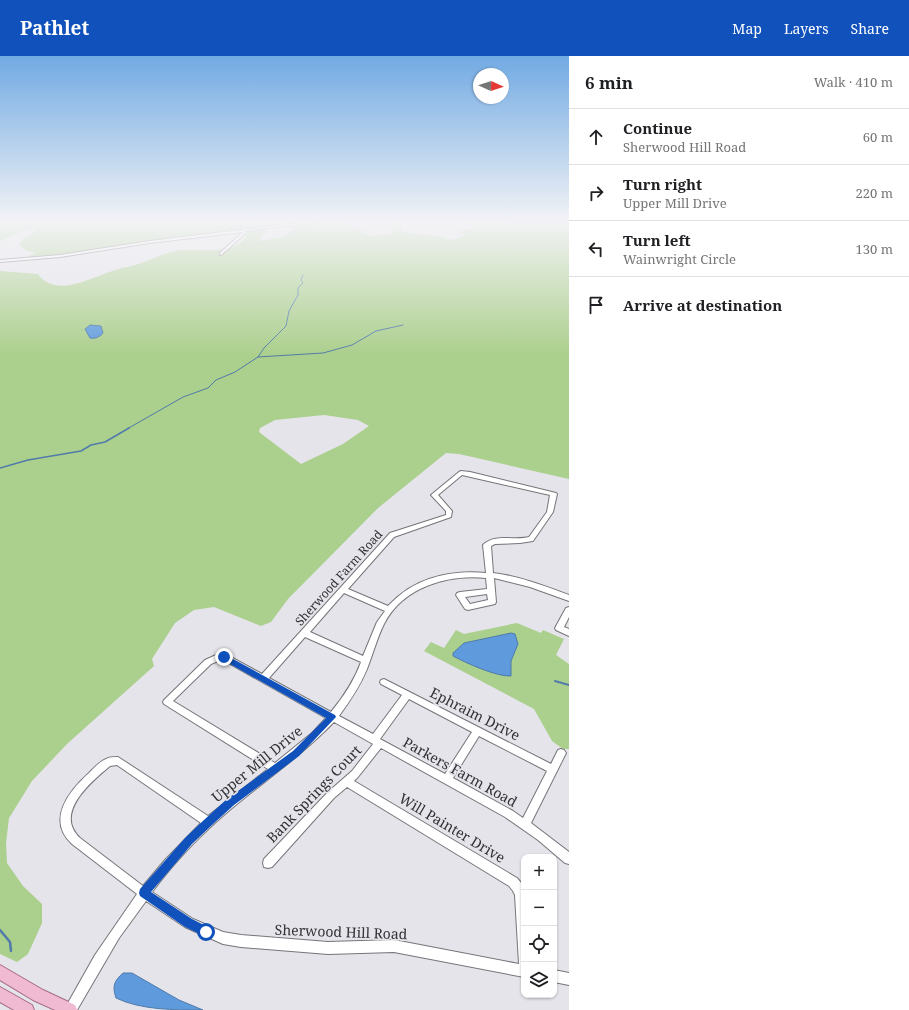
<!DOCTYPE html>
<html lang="en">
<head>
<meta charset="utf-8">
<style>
  :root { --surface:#fff; --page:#f2f2f2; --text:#202124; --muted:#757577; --line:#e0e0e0; --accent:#1051bc }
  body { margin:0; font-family:"Noto Serif",serif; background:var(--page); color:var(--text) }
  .controls { position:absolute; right:12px; bottom:12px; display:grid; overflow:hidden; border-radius:8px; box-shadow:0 1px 3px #0004 }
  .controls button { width:36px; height:36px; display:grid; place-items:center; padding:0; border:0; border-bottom:1px solid var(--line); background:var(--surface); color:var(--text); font:20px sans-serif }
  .compass { position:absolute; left:473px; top:12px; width:36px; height:36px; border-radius:50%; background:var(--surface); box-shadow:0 1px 3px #0004; rotate:93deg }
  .stop { position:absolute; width:12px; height:12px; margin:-9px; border:3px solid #1051bc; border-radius:50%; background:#fff }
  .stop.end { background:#1051bc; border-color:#fff; box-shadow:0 1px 4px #0008 }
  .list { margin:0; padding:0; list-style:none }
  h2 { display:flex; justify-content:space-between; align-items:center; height:52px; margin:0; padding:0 16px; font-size:17px }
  h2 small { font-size:13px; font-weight:400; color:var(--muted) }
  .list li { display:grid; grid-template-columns:26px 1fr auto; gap:12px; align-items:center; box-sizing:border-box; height:56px; padding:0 16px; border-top:1px solid var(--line) }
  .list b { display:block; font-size:15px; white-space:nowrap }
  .list p { margin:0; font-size:13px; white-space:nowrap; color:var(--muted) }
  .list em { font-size:13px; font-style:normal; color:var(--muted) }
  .icon { flex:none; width:22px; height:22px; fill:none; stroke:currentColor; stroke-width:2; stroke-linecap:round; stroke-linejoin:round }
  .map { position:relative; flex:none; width:569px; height:954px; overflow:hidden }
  header { display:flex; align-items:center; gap:24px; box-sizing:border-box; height:56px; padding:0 20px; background:var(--accent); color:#fff }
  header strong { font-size:19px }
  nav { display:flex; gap:22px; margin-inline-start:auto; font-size:14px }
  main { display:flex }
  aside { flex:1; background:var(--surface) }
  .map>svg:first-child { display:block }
  .green { fill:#abcf8c; fill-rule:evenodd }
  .water { fill:#5e9adc; stroke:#517baa }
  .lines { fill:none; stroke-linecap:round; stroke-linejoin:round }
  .stream-far3 { stroke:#517baa; stroke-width:1 }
  .stream-far2 { stroke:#517baa; stroke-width:1.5 }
  .stream-far1 { stroke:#517baa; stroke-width:2 }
  .stream { stroke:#517baa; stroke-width:2.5 }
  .minor-casing { stroke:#757479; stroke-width:2 }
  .major-casing { stroke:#a66c87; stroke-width:2 }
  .minor { fill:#fff; fill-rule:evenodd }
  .major { fill:#efbad2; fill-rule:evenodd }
  .route { fill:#1051bc }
  .labels { text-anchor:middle; stroke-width:3.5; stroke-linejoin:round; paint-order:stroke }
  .street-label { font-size:12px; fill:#323234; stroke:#e5e4ea }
  .near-street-label { font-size:14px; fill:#323234; stroke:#e5e4ea }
</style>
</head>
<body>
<header>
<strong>Pathlet</strong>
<nav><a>Map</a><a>Layers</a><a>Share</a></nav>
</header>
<main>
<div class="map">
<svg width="569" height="954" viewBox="0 0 569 954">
  <rect width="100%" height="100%" fill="#e5e4ea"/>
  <g class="green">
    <path d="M0,166h343l28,14 21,-2v-12h12l-2,10 36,4 13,4 15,-5 -9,-3 18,-5 -10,-5h104v257l-110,-25 -13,-1 -68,55 -90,91 -17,23 -10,4 -47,-19 -20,3 -19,13 -23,36 2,7 -87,78 -35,37 -23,37 -3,25 1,20 16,23 19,18v19l-14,31 -11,8 -17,-8v-683l38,3c18,25 54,3 77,-4 9,-3 20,-4 29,-8 14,-5 26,-12 41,-12 20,-1 54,6 63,-18l5,-2 -96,11 -96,14 -36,3 11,-5 -11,-3 -6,-5 4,-6 15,-10h-11l-27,12zM301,168l-8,3 1,2 -8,7 -27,5 9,-12zM324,359l34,5 11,6 -26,18 -42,20 -42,-32 1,-4 15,-8z"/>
    <path d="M517,567l24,10 2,-3 21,9 -8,16 13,9v85h-6l-11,-8 -18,-32 -110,-58 7,-9 13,6 12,-18 8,4z"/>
  </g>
  <g class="water">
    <path d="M90,269l11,1 2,7c-3,4 -8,6 -13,5l-5,-9z"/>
    <path d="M511,577l4,1 3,10 -7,17v15c-14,1 -45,-13 -58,-20v-3l11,-10z"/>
    <path d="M123,917h9l47,27 24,10c-29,0 -62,0 -87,-12 -4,-12 -2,-17 7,-25z"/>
  </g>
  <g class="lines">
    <g class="stream-far3">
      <path d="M258,301l65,-4 29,-8 24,-14 27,-6"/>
      <path d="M127,373l56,-32 25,-9 8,-8 19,-8 23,-15 6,-9 22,-22 3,-15 9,-16v-7l5,-5 -2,-3 2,-5"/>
    </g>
    <path class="stream-far2" d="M0,412l28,-8 53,-9 10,-6 14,-3 24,-14"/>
    <path class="stream-far1" d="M555,625l14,4"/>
    <path class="stream" d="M0,874l10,12 1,9"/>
    <defs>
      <g id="minor">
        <path d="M306,166h11l-71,9v2l-25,22h-1v-2l23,-21 -93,11 -90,14 -60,5v-2l60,-5 90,-14z"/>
        <path d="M506,166h63l-2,1h-59z"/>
        <path d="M461,415l9,1 86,21 1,1 -4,18 -20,29 -13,2 -25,1 -4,2 2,27c26,3 52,13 76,22v6l-39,-14 -36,-9 2,24 -1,2 -27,6 -3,-1 -9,-14 1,-2 3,-1 27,-3 -1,-11c-38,-4 -83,9 -102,46 -7,14 -11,30 -17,45 -7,17 -17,32 -28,47l34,18 29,-39 -21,-11 -1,-2 1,-2 3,-1 167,85 7,-14 3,-1 3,1 2,3 -35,70 38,29v12l-4,-1 -27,-23 -33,-23 -124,-69 -23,29 -4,4 163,97 5,6 2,6v87l-130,-25 -66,2 -87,-7 -18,-3 -38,-17 -39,-26 -27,37 -42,72h-13l31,-55 42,-61 -65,-50c-26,-24 -3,-53 17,-71 5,-5 10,-11 17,-14 3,-2 8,-2 12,-2l90,59 60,-47 -104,-65 -1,-2 1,-2 41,-40 11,-5 8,-1 3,1 35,19 128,-141 56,-18v-4l-15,-16 28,-23zM462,419l88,20 -3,17 -18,25c-14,4 -35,-4 -46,8l3,28c-30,-3 -63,3 -86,22 -4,3 -8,7 -12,11l-40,-17 46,-52 57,-20 1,-6 -14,-16zM344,537l41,18 -8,11 -14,34 -53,-24zM487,538l1,6 -18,4 -5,-7zM305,581l56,25c-7,19 -17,34 -30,50l-62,-34zM223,604l103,58 -14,15 -37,30 -102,-62 38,-37 7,-3zM409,643l63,33 -27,42 -65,-35zM334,666l39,22 -21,27 -24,21 -64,67 -1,4 1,4 4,1 4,-1 62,-69 13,-11 162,99 4,5 2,4 4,69 -125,-24 -66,2 -87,-7 -18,-3 -30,-13 -41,-27c23,-31 50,-59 80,-84 35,-29 70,-53 102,-86zM479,680l68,35 -24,47 -10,-7 -60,-33zM117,709l84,58 -36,37 -22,26 -63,-48c-27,-25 12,-57 30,-72z"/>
        <path d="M569,551v10l-5,10 5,2v7l-13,-6 -1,-2 11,-20z"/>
        <path d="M554,914l15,3v12l-15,-3z"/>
      </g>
      <g id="major">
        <path d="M0,909l43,25 32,15 2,5h-22l-22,-10 -33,-20z"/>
        <path d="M0,931l32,18 2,5h-20l-14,-8z"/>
      </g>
    </defs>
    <use href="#minor" class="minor-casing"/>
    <use href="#major" class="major-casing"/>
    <use href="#minor" class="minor"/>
    <use href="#major" class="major"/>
  </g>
  <linearGradient id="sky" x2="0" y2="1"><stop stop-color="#71aae3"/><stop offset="0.55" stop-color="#f3f3f6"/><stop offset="1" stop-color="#f3f3f6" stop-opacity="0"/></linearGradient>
  <rect width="569" height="300" fill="url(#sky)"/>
  <path class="route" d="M224,598l111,61 1,2 -37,39 -65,49 -22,20 -20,19 -41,48 41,27 18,9 1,4 -1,4 -4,1 -21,-10 -45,-31 -1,-3 1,-4 45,-51 20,-19 22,-20 66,-48 33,-33 -105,-59v-4z"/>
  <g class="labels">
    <g class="street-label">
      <text transform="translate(339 522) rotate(-48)" y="4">Sherwood Farm Road</text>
    </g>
    <g class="near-street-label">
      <text transform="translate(475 658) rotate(27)" y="5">Ephraim Drive</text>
      <text transform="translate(257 708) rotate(-39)" y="5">Upper Mill Drive</text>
      <text transform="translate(460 716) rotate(29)" y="5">Parkers Farm Road</text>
      <text transform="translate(314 738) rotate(-46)" y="5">Bank Springs Court</text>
      <text transform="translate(452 772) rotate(31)" y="5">Will Painter Drive</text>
      <text transform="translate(341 876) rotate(2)" y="5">Sherwood Hill Road</text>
    </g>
  </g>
</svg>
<div class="controls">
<button>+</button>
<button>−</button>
<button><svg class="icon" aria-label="locate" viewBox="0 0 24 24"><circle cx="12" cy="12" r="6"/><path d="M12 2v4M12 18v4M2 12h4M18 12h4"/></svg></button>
<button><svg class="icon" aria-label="layers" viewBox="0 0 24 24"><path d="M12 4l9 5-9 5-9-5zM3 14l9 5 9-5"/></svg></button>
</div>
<svg class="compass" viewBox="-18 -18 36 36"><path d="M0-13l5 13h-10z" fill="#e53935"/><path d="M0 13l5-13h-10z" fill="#757577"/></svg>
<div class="stop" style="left:206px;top:876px"></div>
<div class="stop end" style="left:224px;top:601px"></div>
</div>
<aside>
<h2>6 min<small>Walk · 410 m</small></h2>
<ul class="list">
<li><svg class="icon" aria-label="ahead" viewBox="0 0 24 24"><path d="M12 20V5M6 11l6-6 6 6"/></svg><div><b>Continue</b><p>Sherwood Hill Road</p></div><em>60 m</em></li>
<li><svg class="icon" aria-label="right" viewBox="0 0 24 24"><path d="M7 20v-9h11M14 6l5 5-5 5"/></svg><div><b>Turn right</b><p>Upper Mill Drive</p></div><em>220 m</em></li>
<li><svg class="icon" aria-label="left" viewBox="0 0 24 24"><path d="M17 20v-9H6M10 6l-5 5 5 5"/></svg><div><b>Turn left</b><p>Wainwright Circle</p></div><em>130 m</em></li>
<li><svg class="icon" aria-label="arrive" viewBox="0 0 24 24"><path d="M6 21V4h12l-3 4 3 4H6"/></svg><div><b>Arrive at destination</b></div></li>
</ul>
</aside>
</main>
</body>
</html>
